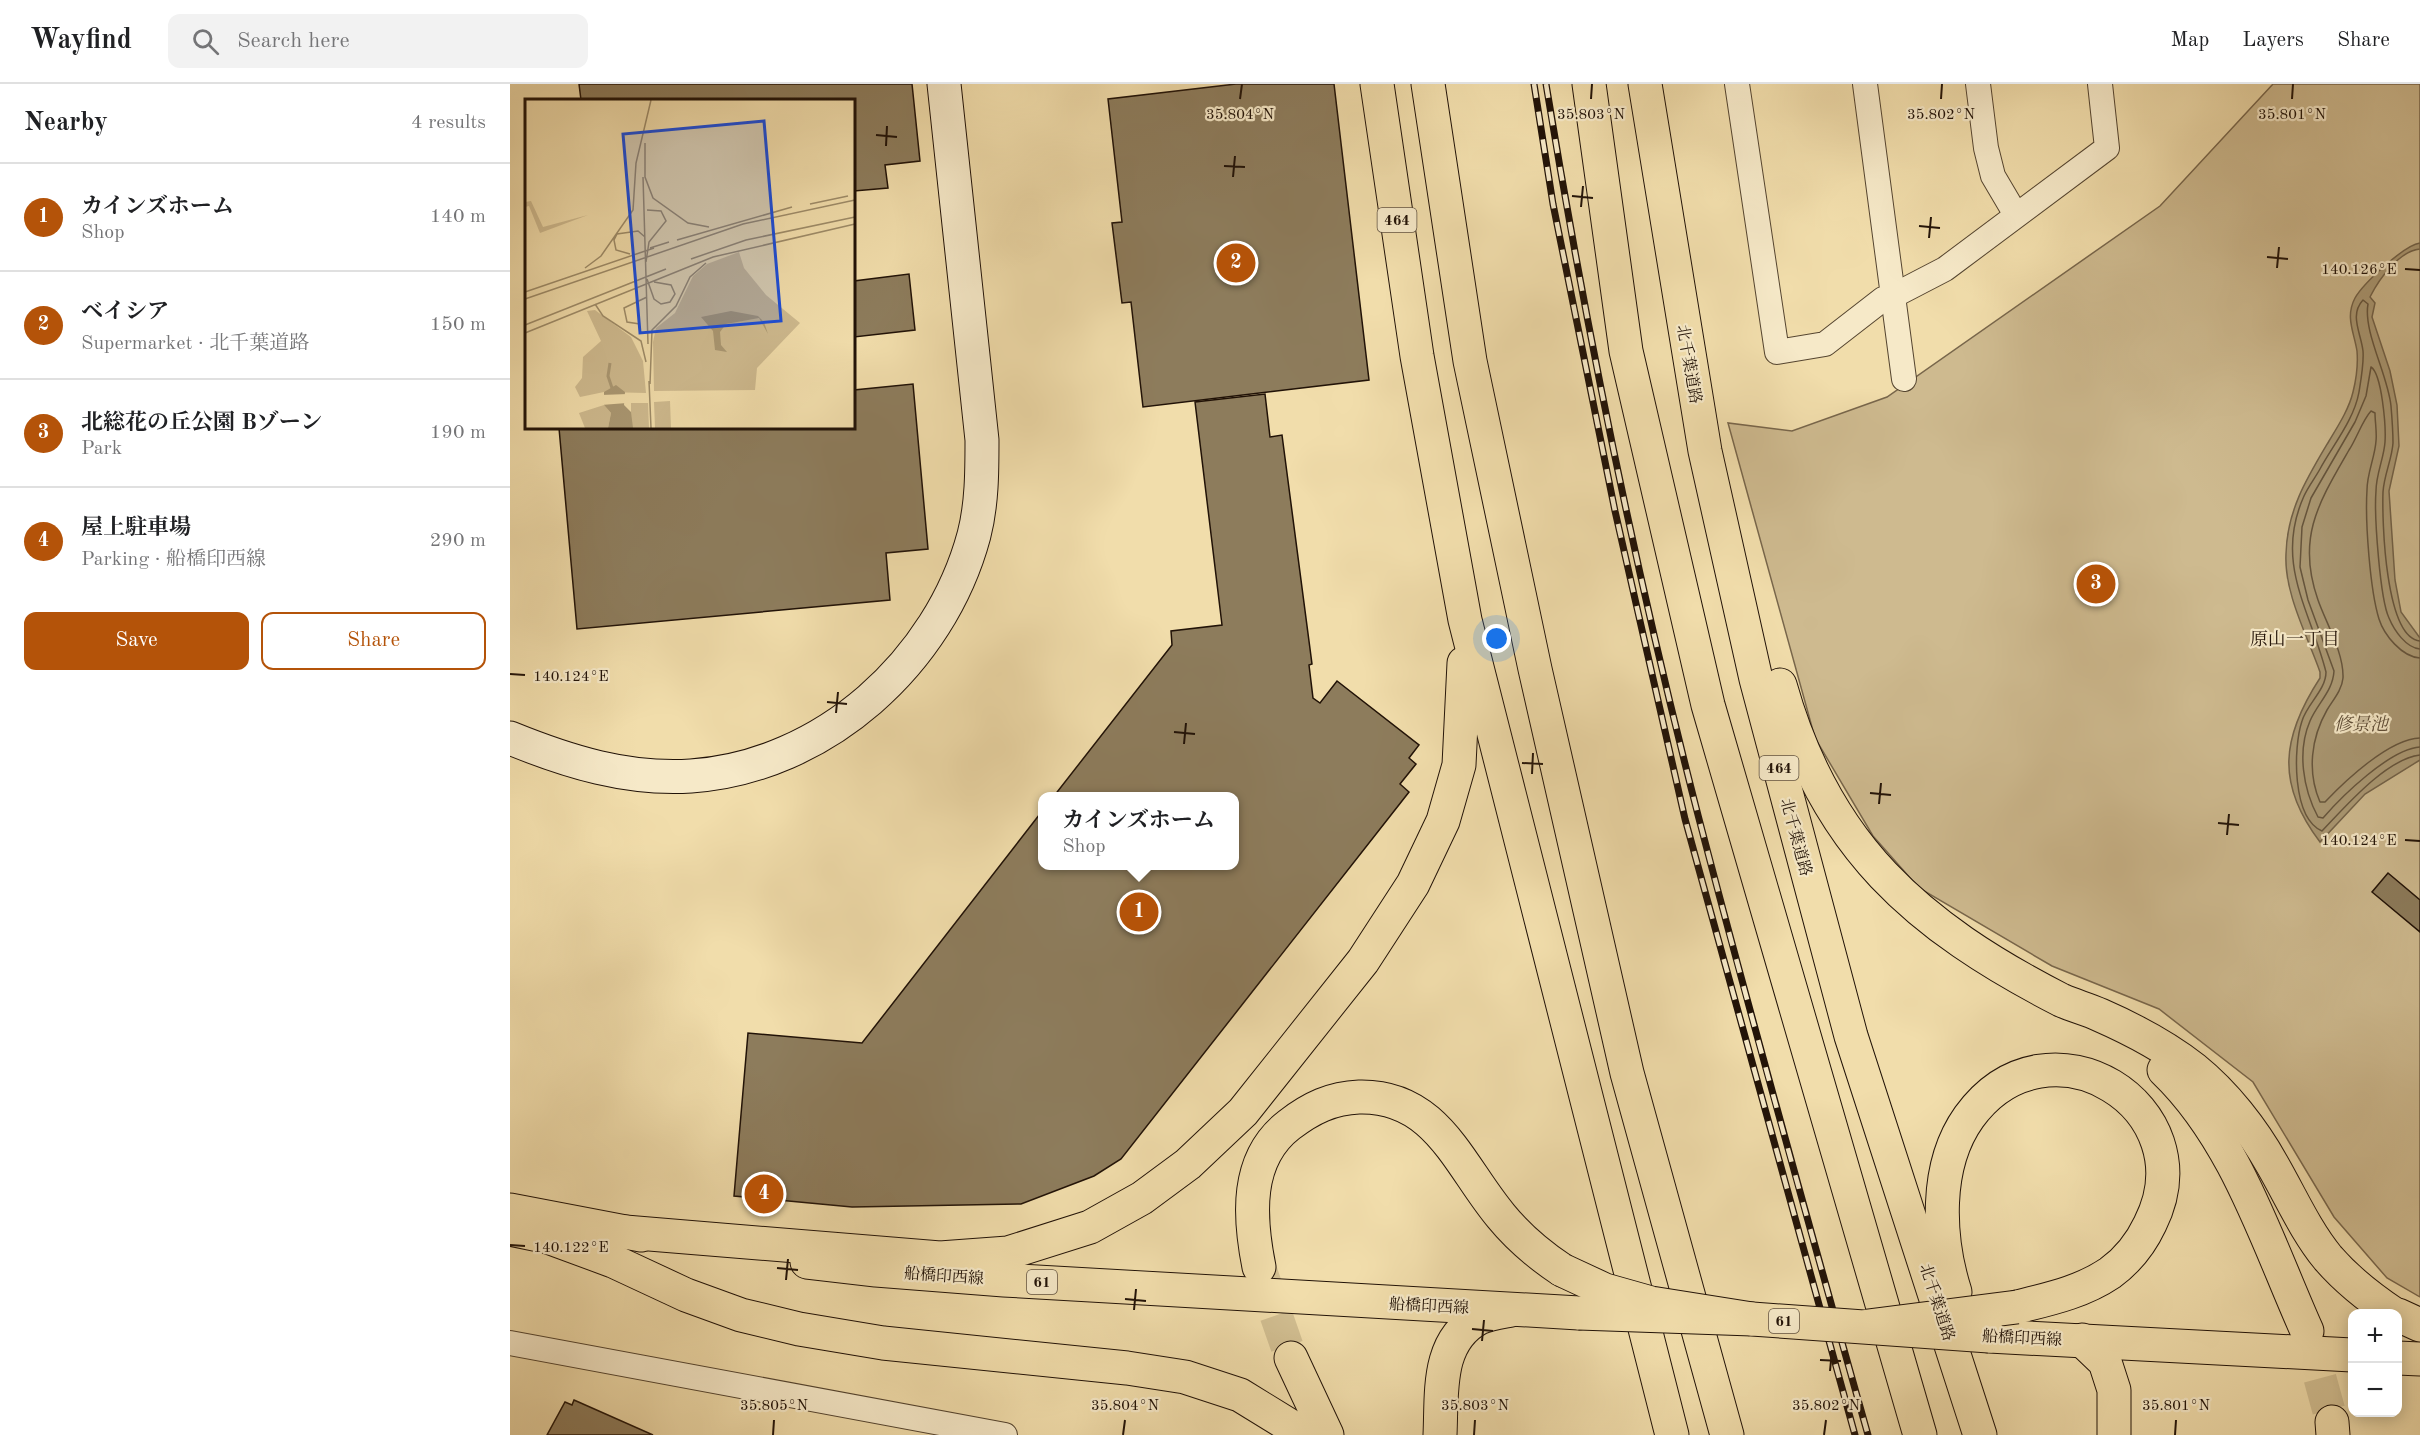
<!DOCTYPE html>
<html lang="en">
<head>
<meta charset="utf-8">
<style>
  :root { --surface:#fff; --page:#f2f2f2; --text:#202124; --muted:#757577; --line:#e0e0e0; --accent:#b45309 }
  body { margin:0; font-family:"Old Standard TT","Noto Serif JP",serif; background:var(--page); color:var(--text) }
  .controls { position:absolute; right:18px; bottom:18px; display:grid; overflow:hidden; border-radius:12px; box-shadow:0 3px 15px #0003 }
  .controls button { width:54px; height:54px; display:grid; place-items:center; padding:0; border:0; border-bottom:2px solid var(--line); background:var(--surface); color:var(--text); font:30px sans-serif }
  .you { position:absolute; left:987px; top:555px; width:21px; height:21px; margin:-15px; border:4px solid #fff; border-radius:50%; background:#1a73e8; box-shadow:0 0 0 9px #1a73e833 }
  .badge { display:grid; place-items:center; width:39px; height:39px; border-radius:50%; background:var(--accent); color:#fff; font-size:20px; font-weight:700 }
  .pin { position:absolute; translate:-50% -50%; border:3px solid #fff; box-shadow:0 2px 6px #0006 }
  .popup { position:absolute; left:528px; top:708px; width:201px; height:78px; box-sizing:border-box; display:grid; place-content:center; border-radius:12px; background:var(--surface); filter:drop-shadow(0 2px 4px #0005); font-size:20px; white-space:nowrap; color:var(--muted) }
  .popup b { font-size:22px; color:var(--text) }
  .popup::after { content:''; position:absolute; left:50%; top:100%; margin-left:-12px; border:12px solid transparent; border-top-color:var(--surface) }
  .list { margin:0; padding:0; list-style:none }
  h2 { display:flex; justify-content:space-between; align-items:center; height:78px; margin:0; padding:0 24px; font-size:26px }
  h2 small { font-size:20px; font-weight:400; color:var(--muted) }
  .list li { display:grid; grid-template-columns:39px 1fr auto; gap:18px; align-items:center; box-sizing:border-box; height:108px; padding:0 24px; border-top:2px solid var(--line) }
  .list b { display:block; font-size:22px; white-space:nowrap }
  .list p { margin:0; font-size:20px; white-space:nowrap; color:var(--muted) }
  .list em { font-size:20px; font-style:normal; color:var(--muted) }
  .actions { display:flex; gap:12px; padding:18px 24px }
  .actions a { flex:1; padding:14px 0; border:2px solid var(--accent); border-radius:12px; text-align:center; font-size:21px; color:var(--accent) }
  .actions .main { background:var(--accent); color:#fff }
  .icon { flex:none; width:33px; height:33px; fill:none; stroke:currentColor; stroke-width:2; stroke-linecap:round; stroke-linejoin:round }
  .map { position:relative; flex:none; width:1910px; height:1351px; overflow:hidden }
  header { display:flex; align-items:center; gap:36px; box-sizing:border-box; height:84px; padding:0 30px; background:var(--surface); border-bottom:2px solid var(--line) }
  header strong { font-size:28px }
  nav { display:flex; gap:33px; margin-inline-start:auto; font-size:21px }
  .search { width:420px; height:54px; background:var(--page); display:flex; align-items:center; gap:15px; box-sizing:border-box; padding:0 21px; border-radius:12px; color:var(--muted); font-size:22px }
  main { display:flex }
  aside { flex:1; background:var(--surface) }
  .map>svg:first-child { display:block }
  .green { fill:#ceba8f; stroke:#78664b; stroke-width:1.5 }
  .water { fill:#aa9873; stroke:#736248; stroke-width:1.5 }
  .lines { fill:none; stroke-linecap:round; stroke-linejoin:round }
  .shore { stroke:#66553d; stroke-width:1.5 }
  .building { fill:#8d7c5c; stroke:#211207; stroke-width:1.5 }
  .highway-tunnel { stroke:#d2bf92; stroke-width:33; stroke-dasharray:33 16; stroke-linecap:butt }
  .street-casing { stroke:#554530; stroke-width:26 }
  .secondary-casing { stroke:#211207; stroke-width:35 }
  .primary-casing { stroke:#211207; stroke-width:35 }
  .highway-casing { stroke:#211207; stroke-width:35 }
  .street { stroke:#f6e9c8; stroke-width:24 }
  .secondary { stroke:#f6e9c8; stroke-width:33 }
  .primary { stroke:#f1ddab; stroke-width:33 }
  .highway { stroke:#f1ddab; stroke-width:33 }
  .rail-casing { stroke:#211207; stroke-width:7 }
  .rail { stroke:#f6e9c8; stroke-width:4.5; stroke-dasharray:14; stroke-linecap:butt }
  .primary-bridge-casing { stroke:#211207; stroke-width:35; stroke-linecap:butt }
  .highway-bridge-casing { stroke:#211207; stroke-width:35; stroke-linecap:butt }
  .primary-bridge { stroke:#f1ddab; stroke-width:33 }
  .highway-bridge { stroke:#f1ddab; stroke-width:33 }
  .ticks { fill:none; stroke:#211207; stroke-width:2 }
  .labels { text-anchor:middle; stroke-width:4.5; stroke-linejoin:round; paint-order:stroke }
  .shield { fill:#f6e9c8; stroke:#615241; stroke-width:1.5 }
  .shield-label { font-size:15px; font-weight:bold; fill:#211207 }
  .street-label { font-size:16px; fill:#211207; stroke:#f6e9c8 }
  .neighbourhood-label { font-size:18px; fill:#211207; stroke:#f6e9c8 }
  .water-label { font-size:18px; font-style:italic; fill:#5f4e38; stroke:#f6e9c8 }
  .inset-river { fill:none; stroke:#aa9873; stroke-width:3 }
  .inset-road { fill:none; stroke:#9e8c69; stroke-width:1.5 }
  .view { fill:#1d4ed8; fill-opacity:0.15; stroke:#1d4ed8; stroke-width:3 }
  .inset-edge { fill:none; stroke:#211207; stroke-width:3 }
  .ticks-label { font-size:15px; text-anchor:middle; fill:#211207; stroke:#f6e9c8; stroke-width:4.5; stroke-linejoin:round; paint-order:stroke }
</style>
</head>
<body>
<header>
<strong>Wayfind</strong>
<div class="search"><svg class="icon" aria-label="search" viewBox="0 0 24 24"><circle cx="10" cy="10" r="6"/><path d="M15 15l6 6"/></svg>Search here</div>
<nav><a>Map</a><a>Layers</a><a>Share</a></nav>
</header>
<main>
<aside>
<h2>Nearby<small>4 results</small></h2>
<ul class="list">
<li><span class="badge">1</span><div><b>カインズホーム</b><p>Shop</p></div><em>140 m</em></li>
<li><span class="badge">2</span><div><b>ベイシア</b><p>Supermarket · 北千葉道路</p></div><em>150 m</em></li>
<li><span class="badge">3</span><div><b>北総花の丘公園 Bゾーン</b><p>Park</p></div><em>190 m</em></li>
<li><span class="badge">4</span><div><b>屋上駐車場</b><p>Parking · 船橋印西線</p></div><em>290 m</em></li>
</ul>
<div class="actions"><a class="main">Save</a><a>Share</a></div>
</aside>
<div class="map">
<svg width="1910" height="1351" viewBox="0 0 1910 1351">
  <rect width="100%" height="100%" fill="#f1ddab"/>
  <filter id="stains"><feTurbulence type="fractalNoise" baseFrequency=".00333" numOctaves="4"/><feColorMatrix values="0 0 0 0 .2 0 0 0 0 .09 0 0 0 0 .02 0 0 0 .5 -.17"/></filter>
  <radialGradient id="worn" r=".72"><stop offset=".6" stop-color="#630" stop-opacity="0"/><stop offset="1" stop-color="#630" stop-opacity=".3"/></radialGradient>
  <path class="green" d="M1763,0h147v1213l-33,-19 -53,-61 -81,-135 -94,-73 -107,-43 -133,-78 -46,-52 -58,-98 -87,-315 64,8 95,-34 273,-191z"/>
  <path class="water" d="M1910,159v6c-21,2 -41,30 -50,48l5,6 -3,14 18,54 7,34 2,41 -10,45 6,89 6,32 19,26v122l-55,34 -45,48c-44,-58 -39,-104 0,-164v-6c-13,-37 -36,-79 -34,-118 1,-44 21,-76 43,-113 9,-15 20,-32 24,-49 3,-12 5,-29 4,-41 -3,-19 -12,-34 -2,-53 8,-14 49,-53 65,-55z"/>
  <g class="lines">
    <g class="shore">
      <path d="M1910,557c-35,-3 -38,-121 -37,-149 1,-17 9,-33 10,-49 0,-12 -1,-25 -2,-37 -3,-31 -28,-74 -23,-102l-5,-4c-14,15 -2,33 0,51 1,12 -2,29 -4,41 -5,28 -26,53 -39,77 -5,9 -12,18 -16,27 -30,67 6,113 22,176 0,18 -19,32 -24,49 -9,27 -10,97 20,110 23,-24 64,-72 98,-76"/>
      <path d="M1910,565c-14,-1 -26,-19 -31,-31 -9,-19 -15,-103 -13,-127 0,-17 8,-33 9,-49 1,-15 -3,-68 -14,-75l-5,29 -11,26 -44,76 -9,29 -2,40 8,33 26,71c-1,20 -17,33 -24,50 -13,30 -7,68 8,96l5,1c19,-22 67,-69 97,-71"/>
      <path d="M1910,574c-18,-1 -36,-23 -41,-39 -9,-29 -14,-98 -12,-129 0,-17 8,-33 9,-49 1,-9 -1,-19 -1,-28l-4,-2c-9,10 -14,27 -22,39 -30,52 -53,88 -31,150 8,23 26,53 25,78 -1,12 -10,22 -16,32 -16,28 -20,62 -7,92h5c20,-21 64,-63 95,-64"/>
    </g>
  </g>
  <g class="building">
    <path d="M69,0h333l8,77 -35,4 3,23 -34,3v-91h-273z"/>
    <path d="M726,0h98l35,296 -226,27 -12,-105 -9,1 -10,-80 10,-1 -14,-123z"/>
    <path d="M399,190l6,56 -61,7v-56z"/>
    <path d="M403,300l15,165 -42,4 4,47 -313,29 -18,-201h295v-38z"/>
    <path d="M755,310l5,43 12,-2 30,229 -3,1 4,33 7,5 17,-22 82,64 -10,13 7,6 -16,20 9,8 -288,367 -27,17 -73,28 -169,3 -118,-11 14,-163 114,10 181,-233v56h192v-70h-181l118,-151 -1,-14 51,-6 -27,-223z"/>
    <path d="M1878,789l32,27v32l-48,-40z"/>
    <path d="M64,1316l79,35h-106l18,-33 7,3z"/>
  </g>
  <g class="lines">
    <g class="highway-tunnel">
      <path d="M750,1185l31,89"/>
      <path d="M1797,1247l25,91"/>
    </g>
    <defs>
      <g id="street">
        <path d="M1227,0l40,268 48,-8 58,-45 10,-3 -28,-212"/>
        <path d="M1468,0l8,64 7,28 23,39"/>
        <path d="M1394,295l-11,-83 52,-27 162,-121 -7,-64"/>
        <path d="M0,1259l495,92"/>
      </g>
      <path id="secondary" d="M0,654c59,24 117,42 181,38 133,-9 249,-114 283,-241 8,-31 8,-64 8,-95l-38,-356"/>
      <g id="primary">
        <path d="M0,1126l131,25"/>
        <path d="M297,1178l69,8 128,10 575,33"/>
        <path d="M1479,1252l363,19"/>
        <path d="M1888,1274l22,1"/>
      </g>
      <g id="highway">
        <path d="M867,0l40,272 48,264 207,815"/>
        <path d="M918,0l42,277 65,308 92,404 100,362"/>
        <path d="M1079,0l37,267 82,354 212,730"/>
        <path d="M1135,0l60,367 51,228 95,357 129,399"/>
        <path d="M1270,601c45,161 137,241 281,315 13,6 26,9 39,15 32,14 66,32 94,54 31,25 59,61 78,95 18,31 33,66 56,94 19,22 42,40 66,56"/>
        <path d="M1654,986c72,69 103,172 143,261"/>
        <path d="M0,1145l38,8 65,24 73,34 55,20 58,14 84,14 244,25 58,9 55,18 65,40"/>
        <path d="M103,1147l327,27 68,-5 82,-26 52,-29 46,-34 55,-52 120,-151 50,-77 30,-63 16,-56 5,-102"/>
        <path d="M749,1183c-10,-50 -14,-108 30,-142 22,-17 43,-27 70,-28 78,-2 100,69 142,119 18,22 37,38 61,54"/>
        <path d="M1445,1208c-17,-54 -21,-126 14,-175 79,-109 240,-10 181,107 -9,19 -22,36 -40,49 -28,19 -61,26 -93,34"/>
        <path d="M1888,1231l22,10"/>
        <path d="M1572,1256l23,22 9,28v45"/>
        <path d="M781,1274l36,77"/>
        <path d="M1822,1338l1,13"/>
        <path d="M930,1351c2,-42 -4,-94 39,-117 9,-4 22,-6 32,-8"/>
      </g>
    </defs>
    <use href="#street" class="street-casing"/>
    <use href="#secondary" class="secondary-casing"/>
    <use href="#primary" class="primary-casing"/>
    <use href="#highway" class="highway-casing"/>
    <use href="#street" class="street"/>
    <use href="#secondary" class="secondary"/>
    <use href="#primary" class="primary"/>
    <use href="#highway" class="highway"/>
    <defs>
      <g id="rail">
        <path d="M1024,0l19,120 62,307 70,308 170,616"/>
        <path d="M1036,0c40,245 90,490 152,731 54,207 112,414 170,620"/>
      </g>
    </defs>
    <use href="#rail" class="rail-casing"/>
    <use href="#rail" class="rail"/>
    <defs>
      <path id="primary-bridge" d="M1069,1229l173,6 237,17"/>
      <g id="highway-bridge">
        <path d="M1052,1186l43,20 46,13 101,16"/>
        <path d="M1358,1242l149,-19"/>
      </g>
    </defs>
    <use href="#primary-bridge" class="primary-bridge-casing"/>
    <use href="#highway-bridge" class="highway-bridge-casing"/>
    <use href="#primary-bridge" class="primary-bridge"/>
    <use href="#highway-bridge" class="highway-bridge"/>
  </g>
  <path class="ticks" d="M730,15l2,-15M1081,15l1,-15M1431,15l1,-15M1782,15l1,-15M366,51l21,2M376,62l1,-20M714,82l21,1M723,93l2,-21M1062,112l21,2M1071,123l2,-21M1409,142l21,2M1419,154l2,-21M1757,173l21,2M1767,184l2,-21M1895,185l15,1M0,590l15,1M317,618l20,2M326,629l2,-21M664,648l21,2M674,660l2,-21M1012,679l21,1M1022,690l1,-21M1360,709l21,2M1369,720l2,-21M1708,739l21,2M1717,751l2,-21M1895,756l15,1M0,1161l15,1M267,1184l21,2M276,1196l2,-21M615,1215l21,2M624,1226l2,-21M962,1245l21,2M972,1257l2,-21M1310,1276l21,1M1320,1287l2,-21M263,1351l1,-15M613,1351l2,-15M964,1351l1,-15M1314,1351l2,-15M1665,1351l1,-15"/>
  <g class="labels">
    <g class="shield">
      <rect x="867.5" y="124" width="39" height="24" rx="4.5"/>
      <rect x="1249.5" y="672" width="39" height="24" rx="4.5"/>
      <rect x="517" y="1186" width="30" height="24" rx="4.5"/>
      <rect x="1259" y="1225" width="30" height="24" rx="4.5"/>
    </g>
    <g class="shield-label">
      <text x="887" y="141">464</text>
      <text x="1269" y="689">464</text>
      <text x="532" y="1203">61</text>
      <text x="1274" y="1242">61</text>
    </g>
    <g class="street-label">
      <text transform="translate(1180 280) rotate(80)" y="6">北千葉道路</text>
      <text transform="translate(1287 753) rotate(75)" y="6">北千葉道路</text>
      <text transform="translate(434 1191) rotate(4)" y="6">船橋印西線</text>
      <text transform="translate(1428 1218) rotate(72)" y="6">北千葉道路</text>
      <text transform="translate(919 1221) rotate(3)" y="6">船橋印西線</text>
      <text transform="translate(1512 1253) rotate(3)" y="6">船橋印西線</text>
    </g>
    <g class="neighbourhood-label">
      <text x="1785" y="561">原山一丁目</text>
    </g>
    <g class="water-label">
      <text x="1851" y="646">修景池</text>
    </g>
  </g>
  <g transform="translate(15 15)">
    <rect width="330" height="330" fill="#f1ddab"/>
    <path d="M6,102l12,26 45,-12 -48,18 -11,-27 -4,1v-5zM214,153l5,16 22,27 34,28 -43,45 -2,22 -101,1 -1,-49 3,-14 19,-15 18,-37 14,-12zM70,211l36,27 12,24 3,32 -42,-1 -24,5 -5,-10 7,-9 1,-21 18,-16 -14,-30zM145,302l1,27h-16l-1,-26zM106,304h17l1,25h-18zM79,306l7,8 -3,15h-23l-6,-15z" fill="#ceba8f"/>
    <path d="M206,212l27,5 6,6 4,12 -9,-16 -33,6 -6,8 1,13 6,7 -12,-2 -2,-19 -12,-14zM91,286l9,7 -1,13 7,7 2,16h-25l3,-15 -7,-8v-13z" fill="#aa9873"/>
    <path d="M103,295l-1,9 -26,2v-10z" fill="#f1ddab"/>
    <path class="inset-river" d="M85,264l-2,13 4,12"/>
    <path class="inset-road" d="M120,44v34l8,21 35,25 21,4M118,78l5,167M285,105l38,-8M152,141l115,-33M125,149l19,-6M105,155l-14,-4 -2,-10 3,-6 21,-3 7,6M166,160l55,-19 109,-23M121,163l3,-20 17,-21 -5,-10 -14,-1M60,169l16,-12 32,-46 3,-47 15,-63M122,180l7,20 7,5 9,-2 5,-8 -4,-9 -17,-3M0,193l129,-44M0,200l218,-75 112,-24M70,205l8,12 38,25 5,21M115,225l-13,-2 -3,-14 23,-11M0,226l141,-56M0,234l188,-76 142,-33M124,282l2,47M125,285l2,-54 24,-24 14,-29 16,-14"/>
    <path class="view" d="M239,22l17,200 -141,12 -17,-199z"/>
    <rect width="330" height="330" class="inset-edge"/>
  </g>
  <g class="ticks-label">
    <text x="730" y="35">35.804°N</text>
    <text x="1081" y="35">35.803°N</text>
    <text x="1431" y="35">35.802°N</text>
    <text x="1782" y="35">35.801°N</text>
    <text x="1849" y="190">140.126°E</text>
    <text x="61" y="597">140.124°E</text>
    <text x="1849" y="761">140.124°E</text>
    <text x="61" y="1168">140.122°E</text>
    <text x="264" y="1326">35.805°N</text>
    <text x="615" y="1326">35.804°N</text>
    <text x="965" y="1326">35.803°N</text>
    <text x="1316" y="1326">35.802°N</text>
    <text x="1666" y="1326">35.801°N</text>
  </g>
  <rect width="100%" height="100%" filter="url(#stains)"/>
  <rect width="100%" height="100%" fill="url(#worn)"/>
</svg>
<div class="controls">
<button>+</button>
<button>−</button>
</div>
<div class="you"></div>
<div class="pin badge" style="left:629px;top:828px">1</div>
<div class="popup"><b>カインズホーム</b>Shop</div>
<div class="pin badge" style="left:726px;top:179px">2</div>
<div class="pin badge" style="left:1586px;top:500px">3</div>
<div class="pin badge" style="left:254px;top:1110px">4</div>
</div>
</main>
</body>
</html>
